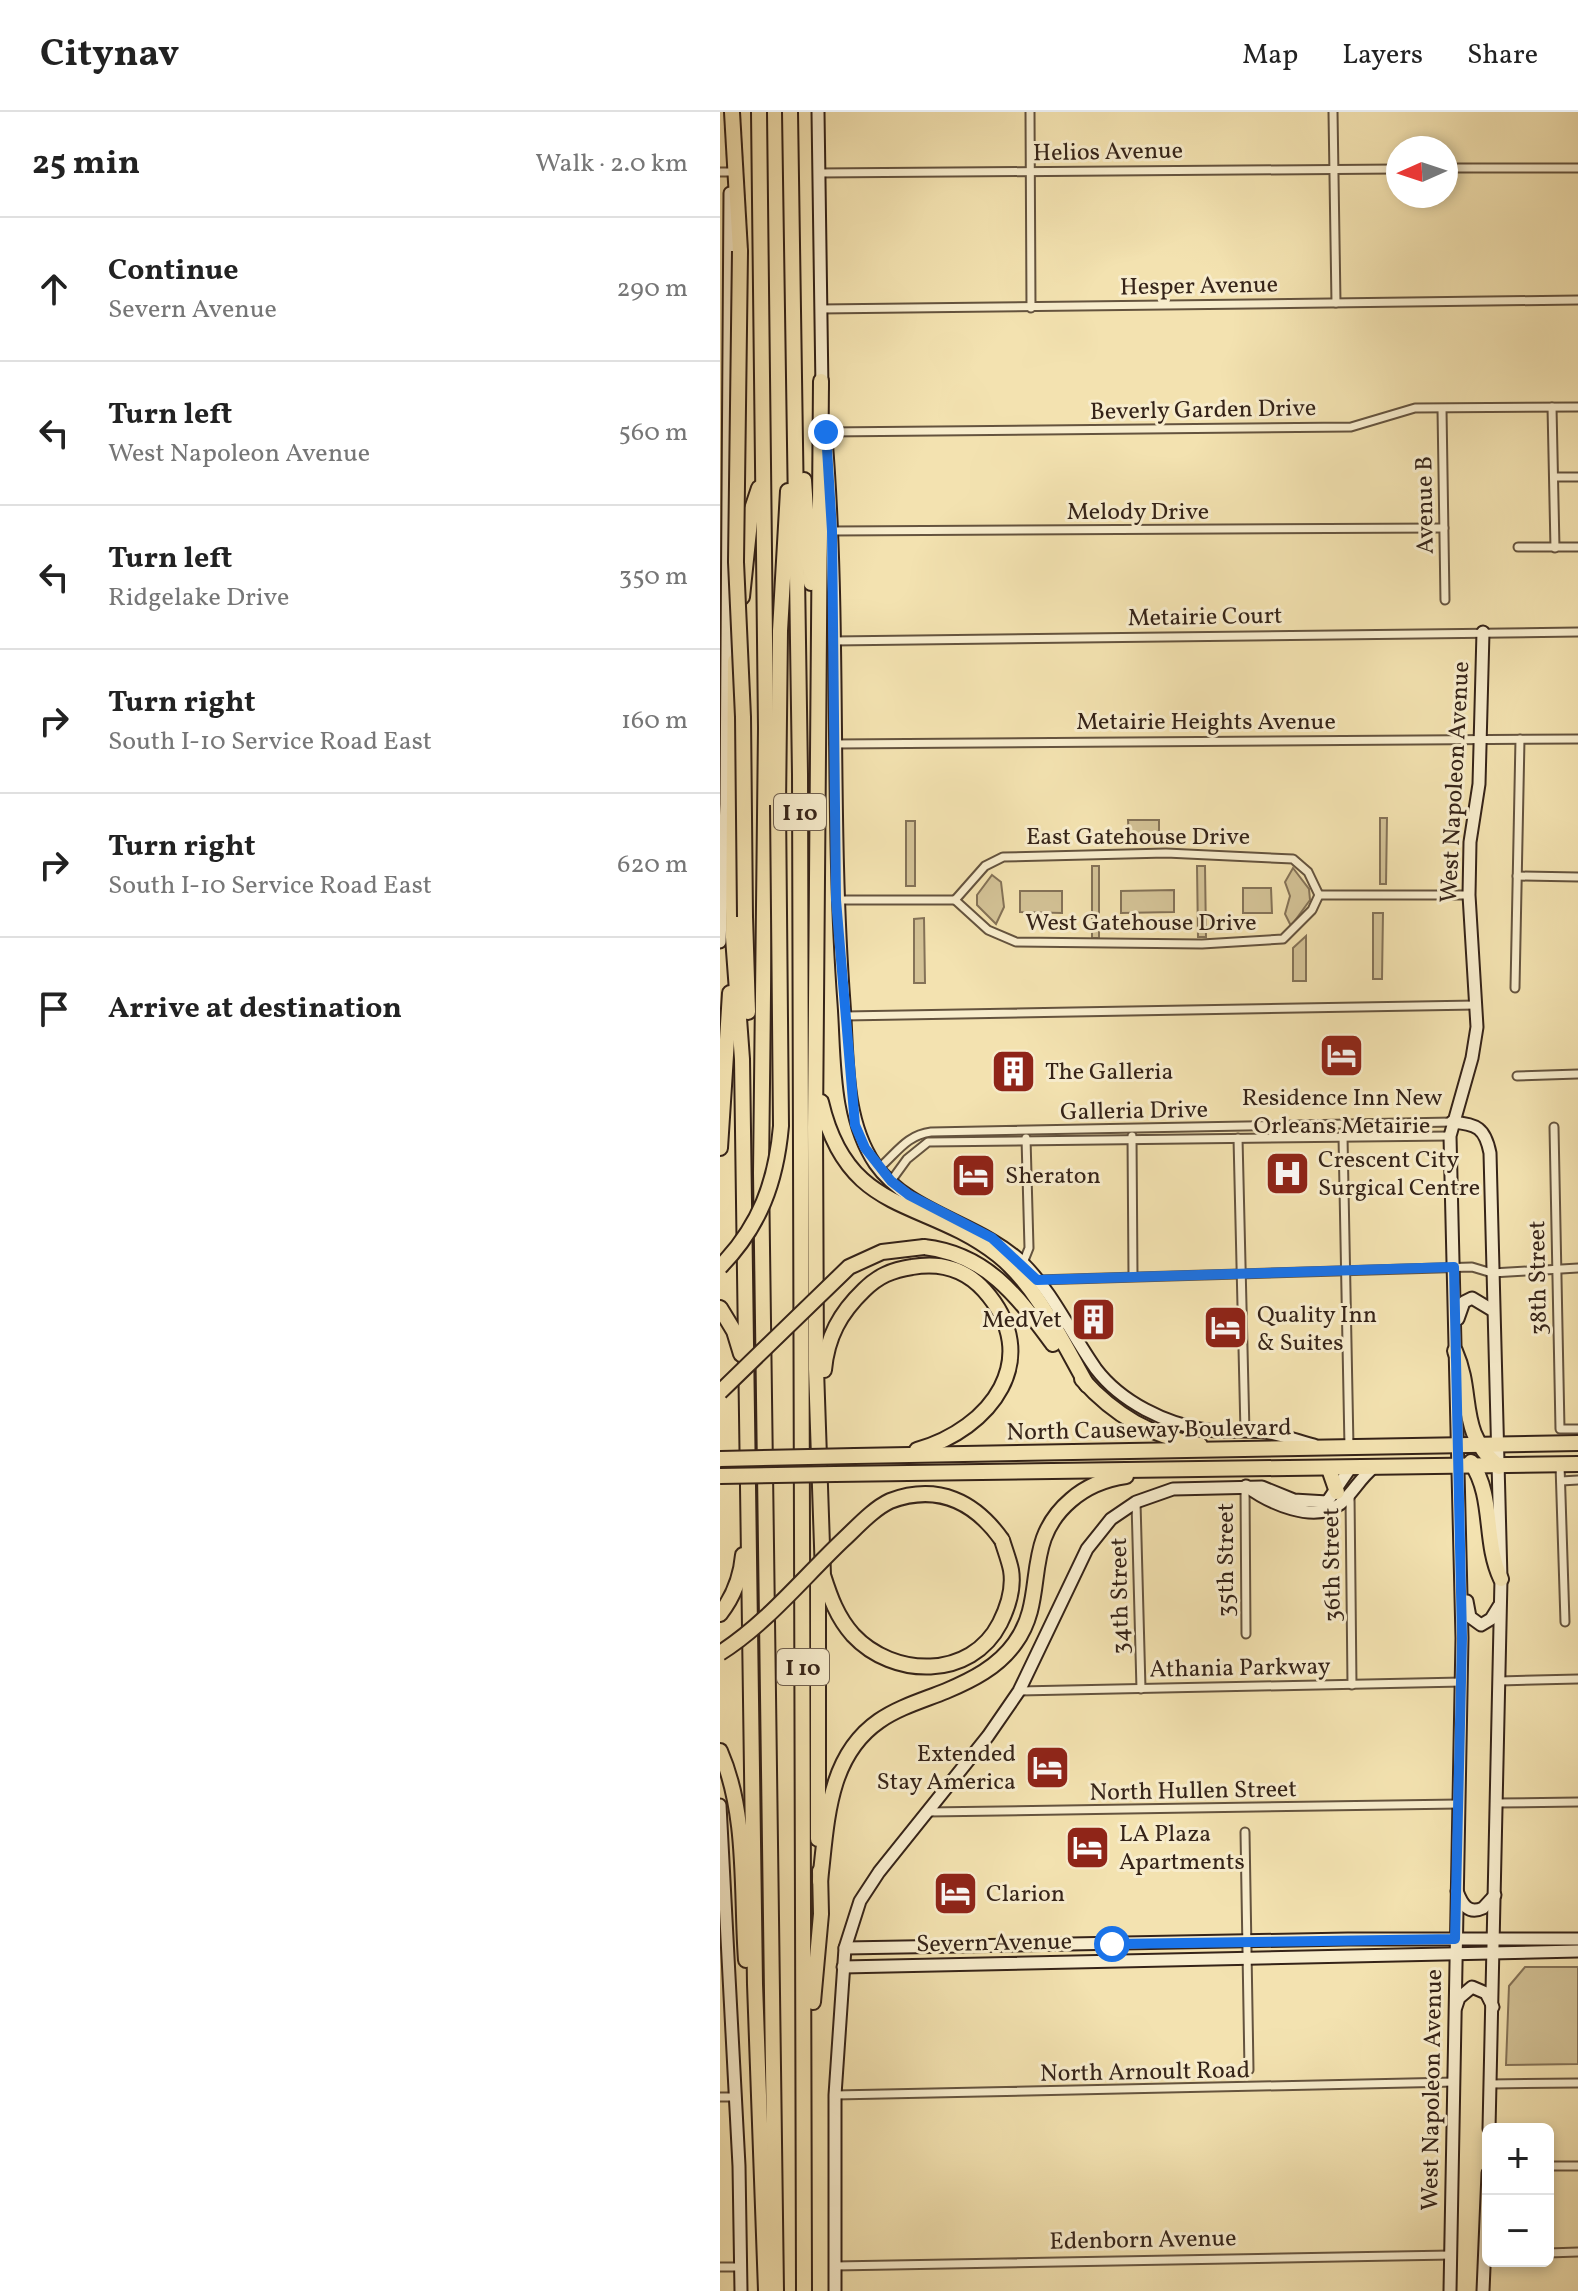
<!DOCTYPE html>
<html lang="en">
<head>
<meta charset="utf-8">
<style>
  :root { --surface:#fff; --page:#f6f6f6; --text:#222; --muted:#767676; --line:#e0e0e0 }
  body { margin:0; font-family:Vollkorn,serif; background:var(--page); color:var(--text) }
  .controls { position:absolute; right:24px; bottom:24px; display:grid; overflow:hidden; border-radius:12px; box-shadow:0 4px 12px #0003 }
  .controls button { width:72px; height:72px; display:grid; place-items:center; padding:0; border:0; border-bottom:2px solid var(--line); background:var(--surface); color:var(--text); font:40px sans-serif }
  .compass { position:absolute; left:666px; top:24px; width:72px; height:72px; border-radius:50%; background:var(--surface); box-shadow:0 4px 12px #0003; rotate:267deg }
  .stop { position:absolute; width:24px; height:24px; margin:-18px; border:6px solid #1a73e8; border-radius:50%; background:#fff }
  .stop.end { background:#1a73e8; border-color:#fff; box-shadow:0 2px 8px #0008 }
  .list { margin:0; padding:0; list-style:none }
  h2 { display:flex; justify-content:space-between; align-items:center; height:104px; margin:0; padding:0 32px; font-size:34px }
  h2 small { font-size:26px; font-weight:400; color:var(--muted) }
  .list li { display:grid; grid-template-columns:52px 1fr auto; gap:24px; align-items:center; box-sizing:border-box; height:144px; padding:0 32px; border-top:2px solid var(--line) }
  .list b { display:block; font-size:30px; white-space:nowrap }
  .list p { margin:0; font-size:26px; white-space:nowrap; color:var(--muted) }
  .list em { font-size:26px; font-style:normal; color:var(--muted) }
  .icon { flex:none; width:44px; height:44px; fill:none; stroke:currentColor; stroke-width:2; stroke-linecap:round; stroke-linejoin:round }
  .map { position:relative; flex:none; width:858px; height:2179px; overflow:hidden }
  header { display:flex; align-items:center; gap:48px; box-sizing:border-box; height:112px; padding:0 40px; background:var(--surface); border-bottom:2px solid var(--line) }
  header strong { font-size:38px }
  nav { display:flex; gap:44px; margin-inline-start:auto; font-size:28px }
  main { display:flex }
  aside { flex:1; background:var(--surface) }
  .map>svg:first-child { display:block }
  .green { fill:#d3c296; stroke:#847257; stroke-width:2 }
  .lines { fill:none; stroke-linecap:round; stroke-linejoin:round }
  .street-casing { stroke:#64533e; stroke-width:11 }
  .secondary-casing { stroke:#352318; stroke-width:15 }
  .highway-casing { stroke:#352318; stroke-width:18 }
  .street { stroke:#f7eccc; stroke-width:7 }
  .secondary { stroke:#f7eccc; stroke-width:11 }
  .highway { stroke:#f3e2b0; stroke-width:14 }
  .highway-bridge-casing { stroke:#352318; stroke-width:18; stroke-linecap:butt }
  .highway-bridge { stroke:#f3e2b0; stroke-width:14 }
  .route { stroke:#1a73e8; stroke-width:10 }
  .labels { text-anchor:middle; stroke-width:6; stroke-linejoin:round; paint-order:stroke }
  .shield { fill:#f7eccc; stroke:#6f5f4e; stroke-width:2 }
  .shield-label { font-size:22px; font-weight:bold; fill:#352318 }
  .street-label { font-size:24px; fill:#352318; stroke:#f7eccc }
  .poi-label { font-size:24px; fill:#352318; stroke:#f7eccc; text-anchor:start }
</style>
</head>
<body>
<header>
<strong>Citynav</strong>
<nav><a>Map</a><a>Layers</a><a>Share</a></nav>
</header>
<main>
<aside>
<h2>25 min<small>Walk · 2.0 km</small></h2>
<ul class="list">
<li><svg class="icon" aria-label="ahead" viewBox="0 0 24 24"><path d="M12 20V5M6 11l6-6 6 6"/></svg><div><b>Continue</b><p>Severn Avenue</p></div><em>290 m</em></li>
<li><svg class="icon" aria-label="left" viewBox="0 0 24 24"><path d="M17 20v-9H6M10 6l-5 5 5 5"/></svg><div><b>Turn left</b><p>West Napoleon Avenue</p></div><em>560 m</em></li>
<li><svg class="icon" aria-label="left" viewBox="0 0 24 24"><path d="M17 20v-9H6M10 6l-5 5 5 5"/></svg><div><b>Turn left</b><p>Ridgelake Drive</p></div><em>350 m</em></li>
<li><svg class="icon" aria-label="right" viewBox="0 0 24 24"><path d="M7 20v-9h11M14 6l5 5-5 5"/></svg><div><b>Turn right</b><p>South I-10 Service Road East</p></div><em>160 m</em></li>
<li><svg class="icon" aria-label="right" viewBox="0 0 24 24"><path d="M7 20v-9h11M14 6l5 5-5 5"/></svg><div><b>Turn right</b><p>South I-10 Service Road East</p></div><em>620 m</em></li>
<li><svg class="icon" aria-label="arrive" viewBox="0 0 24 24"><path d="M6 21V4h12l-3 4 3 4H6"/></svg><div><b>Arrive at destination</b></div></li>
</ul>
</aside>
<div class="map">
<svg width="858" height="2179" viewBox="0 0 858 2179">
  <rect width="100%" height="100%" fill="#f3e2b0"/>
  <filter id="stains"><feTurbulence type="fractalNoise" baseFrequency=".0025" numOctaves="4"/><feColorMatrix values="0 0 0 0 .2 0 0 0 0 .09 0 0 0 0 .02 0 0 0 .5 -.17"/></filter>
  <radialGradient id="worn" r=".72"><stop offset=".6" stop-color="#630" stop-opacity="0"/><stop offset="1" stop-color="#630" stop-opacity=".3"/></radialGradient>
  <g class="green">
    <path d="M660,706h7l-1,66h-6z"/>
    <path d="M408,708h31v18h-30z"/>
    <rect x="186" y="709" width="9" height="65"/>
    <rect x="372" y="754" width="7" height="72"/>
    <path d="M477,754h8l1,71h-8z"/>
    <path d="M573,756l16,21 1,11 -19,26 -6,-12 5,-18 -5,-14z"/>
    <path d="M272,763l9,7 3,25 -8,17 -19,-19v-10z"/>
    <path d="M523,776h28l1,25h-29z"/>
    <path d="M454,778v22l-53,1v-22z"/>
    <path d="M300,779h42v22l-42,-1z"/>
    <path d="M653,801h10l-1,66h-9z"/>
    <path d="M204,806l1,65h-11v-64z"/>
    <path d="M586,824v45h-13v-33z"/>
    <path d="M805,1855h53v97l-72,1 3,-79z"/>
  </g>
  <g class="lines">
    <defs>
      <g id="street">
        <path d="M310,0l1,196"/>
        <path d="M613,0l3,191"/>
        <path d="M726,56h132"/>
        <path d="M0,60h10"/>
        <path d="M98,61l580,-4"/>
        <path d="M100,197l758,-9"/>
        <path d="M832,295l3,141"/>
        <path d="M722,297l3,191"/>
        <path d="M106,320l525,-5 64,-19 163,-1"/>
        <path d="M834,365h24"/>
        <path d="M112,419l612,-3"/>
        <path d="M798,435h60"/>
        <path d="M113,529l745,-9"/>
        <path d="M114,632l744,-5"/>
        <path d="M797,764l61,1"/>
        <path d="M599,783h150"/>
        <path d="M118,788h117"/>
        <path d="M235,788l30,-34 18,-9 163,-4 127,6 15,13 11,23"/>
        <path d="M235,788l33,30 28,12 186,2 81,-5 29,-29 7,-15"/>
        <path d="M795,876l5,-249"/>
        <path d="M125,904l631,-11"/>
        <path d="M797,964l61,-2"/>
        <path d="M834,1015l6,302h18"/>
        <path d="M412,1024l1,140"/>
        <path d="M623,1025l6,310"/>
        <path d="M518,1026l7,294"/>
        <path d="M158,1057c18,-15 28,-34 53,-37l521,-10"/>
        <path d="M171,1069l16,-22 21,-17 522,-6"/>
        <path d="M303,1151l6,-15 -3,-110"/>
        <path d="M317,1168l435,-13 20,6 86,-5"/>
        <path d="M840,1353l5,157"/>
        <path d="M841,1369l17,-1"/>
        <path d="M525,1374l1,148"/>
        <path d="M630,1383l2,190"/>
        <path d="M416,1390l5,187"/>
        <path d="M779,1569l79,-2"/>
        <path d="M299,1579l443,-9"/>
        <path d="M776,1691l82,-1"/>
        <path d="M208,1700l531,-8"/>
        <path d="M525,1720l4,238"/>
        <path d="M770,1972l88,-1"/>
        <path d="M115,1983l620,-13"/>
        <path d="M0,1985h16"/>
        <path d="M828,2054h30"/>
        <path d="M828,2141l30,-1"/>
        <path d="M115,2154l616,-11"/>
        <path d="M0,2155h21"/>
      </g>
      <g id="secondary">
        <path d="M98,0l4,277"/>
        <path d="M106,326c15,188 4,377 18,565 4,53 0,115 31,161 34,49 106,58 148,99 31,31 48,71 73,106 25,33 70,55 110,61 21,3 44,-1 64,3 15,3 29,8 44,12"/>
        <path d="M0,830l6,-138 4,-611"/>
        <path d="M732,1010c25,2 33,6 38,31l11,426 -12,550"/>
        <path d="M738,1207l6,-17 8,-4 20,12"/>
        <path d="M526,1374c23,17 68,38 94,18 13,-11 20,-26 34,-37"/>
        <path d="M747,1489l3,16 11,8 10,-6 8,-13"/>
        <path d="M0,1693l19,361 2,125"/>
        <path d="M737,1779c5,13 11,24 26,17l12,-13"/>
        <path d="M125,1836l503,-9h230"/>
        <path d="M123,1855l735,-16"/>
        <path d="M736,1895l3,-9 13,-11 14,6 7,14"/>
        <path d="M115,2179v-196l10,-147 15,-47 19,-29 109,-136 31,-45 68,-142 24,-30 25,-17 37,-13 89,-2 32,13 33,2 24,-35"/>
        <path d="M730,2179l12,-653 -12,-502 22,-78 5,-31 -8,-132 1,-53 9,-58 4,-152"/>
        <path d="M763,2179l5,-118"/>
      </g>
      <g id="highway">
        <path d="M12,0l8,139"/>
        <path d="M39,0l7,616 -5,445 15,1118"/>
        <path d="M70,0l10,662 4,1517"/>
        <path d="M101,269l-6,746 1,242 7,206c7,22 14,42 30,60 40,43 118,45 147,-12 8,-16 14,-35 11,-53 -2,-10 -6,-20 -9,-30"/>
        <path d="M84,368l7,103"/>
        <path d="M22,485l9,-85 8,-24"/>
        <path d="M15,549l-2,276 9,122 13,925 11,307"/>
        <path d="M58,693l2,-174 8,-140"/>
        <path d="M25,805l3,95"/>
        <path d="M101,990c27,115 103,95 177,153 39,31 65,88 89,130"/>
        <path d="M0,1036l10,-155"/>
        <path d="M204,1135c63,7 94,50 129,97"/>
        <path d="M0,1196l14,23 7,23"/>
        <path d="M735,1239c20,45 1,79 44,116"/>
        <path d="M104,1258c3,-33 16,-57 40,-80 14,-14 28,-20 48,-23 28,-5 53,2 72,23 61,68 7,139 -67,160"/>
        <path d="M362,1267c33,37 69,57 118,66"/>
        <path d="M135,1344l723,-13"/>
        <path d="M751,1350c24,36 12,79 30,117"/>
        <path d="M609,1357l8,23"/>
        <path d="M115,1362l743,-10"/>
        <path d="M98,1460v267"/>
        <path d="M0,1502c14,-18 21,-36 23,-59"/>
        <path d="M0,1639c28,64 21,141 26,209"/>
        <path d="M100,1769c7,-58 7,-124 59,-160 20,-14 45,-21 67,-30 26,-11 52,-24 69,-48 34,-46 5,-100 56,-143 16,-14 34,-21 55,-24"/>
        <path d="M93,1890l8,-88 -1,-43"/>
      </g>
    </defs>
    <use href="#street" class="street-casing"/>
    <use href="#secondary" class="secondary-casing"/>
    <use href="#highway" class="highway-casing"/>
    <use href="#street" class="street"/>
    <use href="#secondary" class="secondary"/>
    <use href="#highway" class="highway"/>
    <defs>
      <g id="highway-bridge">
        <path d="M20,139l-4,311 7,155 2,200"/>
        <path d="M0,1155c40,-41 56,-85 61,-141l-3,-321"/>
        <path d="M0,1280l129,-125 33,-15 42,-5"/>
        <path d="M0,1347l135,-3"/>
        <path d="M0,1364l115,-2"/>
        <path d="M0,1541c46,-29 83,-75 123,-113 14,-13 30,-31 47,-39 48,-18 85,1 112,39"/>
      </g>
    </defs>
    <use href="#highway-bridge" class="highway-bridge-casing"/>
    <use href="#highway-bridge" class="highway-bridge"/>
  </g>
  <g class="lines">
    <path class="route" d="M106,320l6,99 4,369 19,225 10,23 26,33 18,14 83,43 45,42 417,-13 8,371 -7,301 -343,5"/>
  </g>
  <defs>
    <symbol id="hotel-square" viewBox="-11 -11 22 22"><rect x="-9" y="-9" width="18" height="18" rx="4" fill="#8f2418" stroke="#f7eccc"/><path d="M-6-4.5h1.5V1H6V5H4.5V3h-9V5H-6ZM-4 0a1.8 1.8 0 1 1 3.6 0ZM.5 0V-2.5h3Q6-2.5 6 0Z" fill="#fff"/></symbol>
    <symbol id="building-square" viewBox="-11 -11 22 22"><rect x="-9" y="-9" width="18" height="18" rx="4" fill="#8f2418" stroke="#f7eccc"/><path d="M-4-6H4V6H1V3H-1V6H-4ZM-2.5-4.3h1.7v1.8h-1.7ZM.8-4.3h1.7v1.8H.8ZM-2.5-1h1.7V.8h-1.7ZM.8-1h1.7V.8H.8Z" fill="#fff"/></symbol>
    <symbol id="hospital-square" viewBox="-11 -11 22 22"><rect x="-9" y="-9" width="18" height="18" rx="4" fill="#8f2418" stroke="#f7eccc"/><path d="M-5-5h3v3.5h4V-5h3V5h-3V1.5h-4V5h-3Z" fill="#fff"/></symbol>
  </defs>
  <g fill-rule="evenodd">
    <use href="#hotel-square" x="596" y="918" width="51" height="51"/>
    <use href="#building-square" x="268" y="934" width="51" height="51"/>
    <use href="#hospital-square" x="542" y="1036" width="51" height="51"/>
    <use href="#hotel-square" x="228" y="1038" width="51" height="51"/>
    <use href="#building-square" x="348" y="1182" width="51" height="51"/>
    <use href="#hotel-square" x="480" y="1190" width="51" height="51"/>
    <use href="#hotel-square" x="302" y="1630" width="51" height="51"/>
    <use href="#hotel-square" x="342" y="1710" width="51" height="51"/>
    <use href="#hotel-square" x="210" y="1756" width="51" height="51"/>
  </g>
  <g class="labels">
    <g class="shield">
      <rect x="54" y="682" width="52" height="36" rx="6"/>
      <rect x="57" y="1537" width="52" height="36" rx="6"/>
    </g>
    <g class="shield-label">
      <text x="80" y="708">I 10</text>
      <text x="83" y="1563">I 10</text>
    </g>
    <g class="street-label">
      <text transform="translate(388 39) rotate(-1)" y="8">Helios Avenue</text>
      <text transform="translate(479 173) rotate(-1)" y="8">Hesper Avenue</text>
      <text transform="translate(483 297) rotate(-1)" y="8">Beverly Garden Drive</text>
      <text transform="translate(704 393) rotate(-91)" y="8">Avenue B</text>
      <text x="418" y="407">Melody Drive</text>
      <text transform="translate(485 504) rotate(-1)" y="8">Metairie Court</text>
      <text x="486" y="617">Metairie Heights Avenue</text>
      <text transform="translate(734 670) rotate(-87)" y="8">West Napoleon Avenue</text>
      <text x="418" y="732">East Gatehouse Drive</text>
      <text x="421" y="818">West Gatehouse Drive</text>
      <text transform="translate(414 998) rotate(-1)" y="8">Galleria Drive</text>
      <text transform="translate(817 1166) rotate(-91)" y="8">38th Street</text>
      <text transform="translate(429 1317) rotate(-1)" y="8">North Causeway Boulevard</text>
      <text transform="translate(505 1448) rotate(-90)" y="8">35th Street</text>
      <text transform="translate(611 1453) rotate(-91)" y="8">36th Street</text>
      <text transform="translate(399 1484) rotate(-91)" y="8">34th Street</text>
      <text transform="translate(520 1555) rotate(-1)" y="8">Athania Parkway</text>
      <text transform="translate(473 1678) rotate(-1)" y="8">North Hullen Street</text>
      <text transform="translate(274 1830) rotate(-1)" y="8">Severn Avenue</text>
      <text transform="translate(425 1959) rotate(-1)" y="8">North Arnoult Road</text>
      <text transform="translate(711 1978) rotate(-89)" y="8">West Napoleon Avenue</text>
      <text transform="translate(423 2127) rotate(-1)" y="8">Edenborn Avenue</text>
    </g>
    <g class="poi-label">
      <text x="325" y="967">The Galleria</text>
      <text x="622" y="993" text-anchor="middle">Residence Inn New<tspan x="622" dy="28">Orleans Metairie</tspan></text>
      <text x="598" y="1055">Crescent City<tspan x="598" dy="28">Surgical Centre</tspan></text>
      <text x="285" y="1071">Sheraton</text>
      <text x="537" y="1210">Quality Inn<tspan x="537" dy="28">&amp; Suites</tspan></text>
      <text x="342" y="1215" text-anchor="end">MedVet</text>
      <text x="296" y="1649" text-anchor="end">Extended<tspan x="296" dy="28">Stay America</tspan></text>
      <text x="399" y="1729">LA Plaza<tspan x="399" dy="28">Apartments</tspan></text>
      <text x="266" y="1789">Clarion</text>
    </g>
  </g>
  <rect width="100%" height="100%" filter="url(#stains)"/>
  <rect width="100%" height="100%" fill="url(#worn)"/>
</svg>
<div class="controls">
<button>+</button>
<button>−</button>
</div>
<svg class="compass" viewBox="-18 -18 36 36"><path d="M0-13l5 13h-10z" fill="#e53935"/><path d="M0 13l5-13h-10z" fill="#767676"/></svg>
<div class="stop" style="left:392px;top:1832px"></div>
<div class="stop end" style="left:106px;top:320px"></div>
</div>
</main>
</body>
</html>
